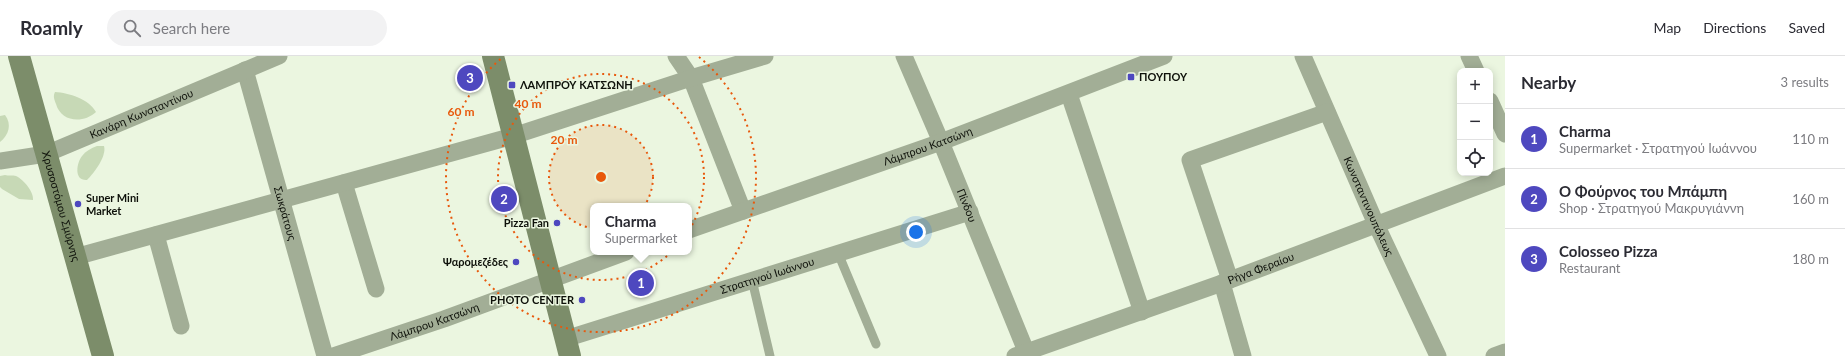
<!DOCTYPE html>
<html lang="en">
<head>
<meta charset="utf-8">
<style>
  :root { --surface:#fff; --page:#f2f2f3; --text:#2b2b33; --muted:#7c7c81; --line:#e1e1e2; --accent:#4e48bf }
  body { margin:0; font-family:Lato,sans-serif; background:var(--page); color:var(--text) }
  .controls { position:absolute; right:12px; top:12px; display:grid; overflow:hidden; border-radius:8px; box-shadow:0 2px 10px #0003 }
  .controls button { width:36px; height:36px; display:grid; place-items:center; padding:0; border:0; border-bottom:1px solid var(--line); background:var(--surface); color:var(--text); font:20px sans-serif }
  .you { position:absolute; left:916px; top:176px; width:14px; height:14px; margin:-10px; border:3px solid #fff; border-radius:50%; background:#1a73e8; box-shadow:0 0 0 6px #1a73e833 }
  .badge { display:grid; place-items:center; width:26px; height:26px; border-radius:50%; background:var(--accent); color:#fff; font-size:13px; font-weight:700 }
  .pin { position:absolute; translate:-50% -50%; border:2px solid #fff; box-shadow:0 1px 4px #0006 }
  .popup { position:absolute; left:590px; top:147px; width:102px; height:52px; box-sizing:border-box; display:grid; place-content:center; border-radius:8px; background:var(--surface); filter:drop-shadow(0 1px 3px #0005); font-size:13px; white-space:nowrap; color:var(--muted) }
  .popup b { font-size:15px; color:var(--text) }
  .popup::after { content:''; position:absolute; left:50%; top:100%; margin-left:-8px; border:8px solid transparent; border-top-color:var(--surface) }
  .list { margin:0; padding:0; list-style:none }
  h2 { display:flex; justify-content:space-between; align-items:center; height:52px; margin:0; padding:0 16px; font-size:17px }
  h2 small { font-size:13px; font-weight:400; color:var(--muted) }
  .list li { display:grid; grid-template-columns:26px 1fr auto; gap:12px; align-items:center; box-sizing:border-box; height:60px; padding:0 16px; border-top:1px solid var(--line) }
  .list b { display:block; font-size:15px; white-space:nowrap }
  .list p { margin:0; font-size:13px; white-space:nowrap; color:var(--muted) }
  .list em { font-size:13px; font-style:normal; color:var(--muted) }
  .icon { flex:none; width:22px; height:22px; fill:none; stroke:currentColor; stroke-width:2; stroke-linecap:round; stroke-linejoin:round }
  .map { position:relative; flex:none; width:1505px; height:300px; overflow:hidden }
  header { display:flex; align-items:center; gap:24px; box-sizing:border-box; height:56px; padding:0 20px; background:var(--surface); border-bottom:1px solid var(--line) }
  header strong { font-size:19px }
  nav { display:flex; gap:22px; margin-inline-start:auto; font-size:14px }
  .search { width:280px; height:36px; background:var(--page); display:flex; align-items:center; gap:10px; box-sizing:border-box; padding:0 14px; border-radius:22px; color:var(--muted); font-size:15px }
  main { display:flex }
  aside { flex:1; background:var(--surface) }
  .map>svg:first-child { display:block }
  .green { fill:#c7d9b6 }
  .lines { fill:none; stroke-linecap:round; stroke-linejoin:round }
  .lane { stroke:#a2ae96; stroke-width:9 }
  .street { stroke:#a2ae96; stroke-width:17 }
  .secondary { stroke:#7c8d6a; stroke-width:22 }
  .ring { fill:none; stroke:#e8590c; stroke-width:2; stroke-dasharray:2 4 }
  .poi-dot { fill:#4e48bf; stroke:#ebf6e0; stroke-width:1.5 }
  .labels { text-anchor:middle; stroke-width:3; stroke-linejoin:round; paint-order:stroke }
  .poi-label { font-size:11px; font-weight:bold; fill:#0e110a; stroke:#ebf6e0; text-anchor:start }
  .street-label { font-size:11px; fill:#0e110a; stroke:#ebf6e0 }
  .centre { fill:#e8590c; stroke:#ebf6e0; stroke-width:2 }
  .ring-label { font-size:12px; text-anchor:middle; font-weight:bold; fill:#e8590c; stroke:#ebf6e0; stroke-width:3; stroke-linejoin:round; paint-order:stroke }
</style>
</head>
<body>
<header>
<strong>Roamly</strong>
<div class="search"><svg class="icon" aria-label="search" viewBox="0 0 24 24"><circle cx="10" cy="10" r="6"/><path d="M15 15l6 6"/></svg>Search here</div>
<nav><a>Map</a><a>Directions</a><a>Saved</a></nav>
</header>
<main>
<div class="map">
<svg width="1505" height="300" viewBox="0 0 1505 300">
  <rect width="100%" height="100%" fill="#ebf6e0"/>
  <g class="green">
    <path d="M55,36c14,1 34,7 41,20 -13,12 -35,10 -40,-8 -2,-5 -3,-8 -1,-12z"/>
    <path d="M5,59c7,9 4,20 -5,27v-26z"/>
    <path d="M97,90h7c3,10 -10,27 -17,34 -13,1 -11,-16 -5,-24 4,-5 9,-8 15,-10z"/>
    <path d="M5,119c3,1 8,0 11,1 8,4 18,16 17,24l-14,-1 -17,-10 -2,-2v-11z"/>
  </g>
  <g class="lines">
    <g class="lane">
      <path d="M838,197l38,91"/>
      <path d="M752,224l18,76"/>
    </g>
    <g class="street">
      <path d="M676,0l15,22 52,133"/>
      <path id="s1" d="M904,0l37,86 87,214"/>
      <path id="s2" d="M1303,0l73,168 62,132"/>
      <path d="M1469,0l7,15"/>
      <path id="s3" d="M245,14l80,286"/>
      <path d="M1069,38l73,218"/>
      <path d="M1490,45l15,33"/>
      <path id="s4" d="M0,105l46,-7 233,-98"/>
      <path d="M344,127l32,106"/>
      <path id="s5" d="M689,174l252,-88 223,-86"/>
      <path d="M156,179l25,91"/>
      <path d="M75,201l438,-121 178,-58 74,-22"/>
      <path d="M1230,224l-40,-120 137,-48"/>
      <path d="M1222,227l21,73"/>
      <path id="s6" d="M565,283l405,-127"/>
      <path id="s7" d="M333,300l111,-37 182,-67"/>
      <path id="s8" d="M1015,300l207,-73 283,-107"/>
      <path d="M1494,300l11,-4"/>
    </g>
    <g class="secondary">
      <path id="s9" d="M19,0l84,300"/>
      <path d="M493,0l77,300"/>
    </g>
  </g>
  <circle cx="601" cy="121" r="52" fill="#e8590c" fill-opacity=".12"/>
  <g class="ring">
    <circle cx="601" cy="121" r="52"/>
    <circle cx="601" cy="121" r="103"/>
    <path d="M699 1A155 155 0 1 1 503 1"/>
  </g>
  <g class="poi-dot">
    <rect x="1127" y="17" width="8" height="8" rx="2"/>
    <rect x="508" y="25" width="8" height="8" rx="2"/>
    <circle cx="78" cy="148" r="4"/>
    <circle cx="557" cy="167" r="4"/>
    <circle cx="516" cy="206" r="4"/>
    <circle cx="582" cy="244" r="4"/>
  </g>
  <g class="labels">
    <g class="poi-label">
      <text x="1139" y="25">ΠΟΥΠΟΥ</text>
      <text x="520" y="33">ΛΑΜΠΡΟΥ ΚΑΤΣΏΝΗ</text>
      <text x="86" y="146">Super Mini<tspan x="86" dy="13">Market</tspan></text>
      <text x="549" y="171" text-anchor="end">Pizza Fan</text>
      <text x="508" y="210" text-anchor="end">Ψαρομεζέδες</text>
      <text x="574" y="248" text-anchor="end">PHOTO CENTER</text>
    </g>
    <g class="street-label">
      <text dy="4" stroke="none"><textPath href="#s4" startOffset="150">Κανάρη Κωνσταντίνου</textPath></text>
      <text dy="4" stroke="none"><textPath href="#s5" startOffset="253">Λάμπρου Κατσώνη</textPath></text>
      <text dy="4" stroke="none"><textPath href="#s1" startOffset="162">Πίνδου</textPath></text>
      <text dy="4" stroke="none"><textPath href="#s9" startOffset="156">Χρυσοστόμου Σμύρνης</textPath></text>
      <text dy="4" stroke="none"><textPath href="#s2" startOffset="164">Κωνσταντινουπόλεως</textPath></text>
      <text dy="4" stroke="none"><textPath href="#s3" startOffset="149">Σωκράτους</textPath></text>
      <text dy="4" stroke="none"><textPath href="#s8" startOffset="261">Ρήγα Φεραίου</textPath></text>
      <text dy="4" stroke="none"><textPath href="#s6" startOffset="212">Στρατηγού Ιωάννου</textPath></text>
      <text dy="4" stroke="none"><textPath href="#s7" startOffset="107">Λάμπρου Κατσώνη</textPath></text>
    </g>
  </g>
  <circle cx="601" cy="121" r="6" class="centre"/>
  <g class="ring-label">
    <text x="528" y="52">40 m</text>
    <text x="461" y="60">60 m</text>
    <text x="564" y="88">20 m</text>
  </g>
</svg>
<div class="controls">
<button>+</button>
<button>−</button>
<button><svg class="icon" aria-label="locate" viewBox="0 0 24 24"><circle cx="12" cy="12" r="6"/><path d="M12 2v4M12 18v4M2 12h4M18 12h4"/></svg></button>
</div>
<div class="you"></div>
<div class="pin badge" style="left:641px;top:227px">1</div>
<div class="popup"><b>Charma</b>Supermarket</div>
<div class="pin badge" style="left:504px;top:143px">2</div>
<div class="pin badge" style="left:470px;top:22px">3</div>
</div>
<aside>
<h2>Nearby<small>3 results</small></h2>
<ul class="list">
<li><span class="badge">1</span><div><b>Charma</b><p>Supermarket · Στρατηγού Ιωάννου</p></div><em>110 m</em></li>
<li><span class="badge">2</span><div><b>Ο Φούρνος του Μπάμπη</b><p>Shop · Στρατηγού Μακρυγιάννη</p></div><em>160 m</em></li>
<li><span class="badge">3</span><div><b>Colosseo Pizza</b><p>Restaurant</p></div><em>180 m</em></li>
</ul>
</aside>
</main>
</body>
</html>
